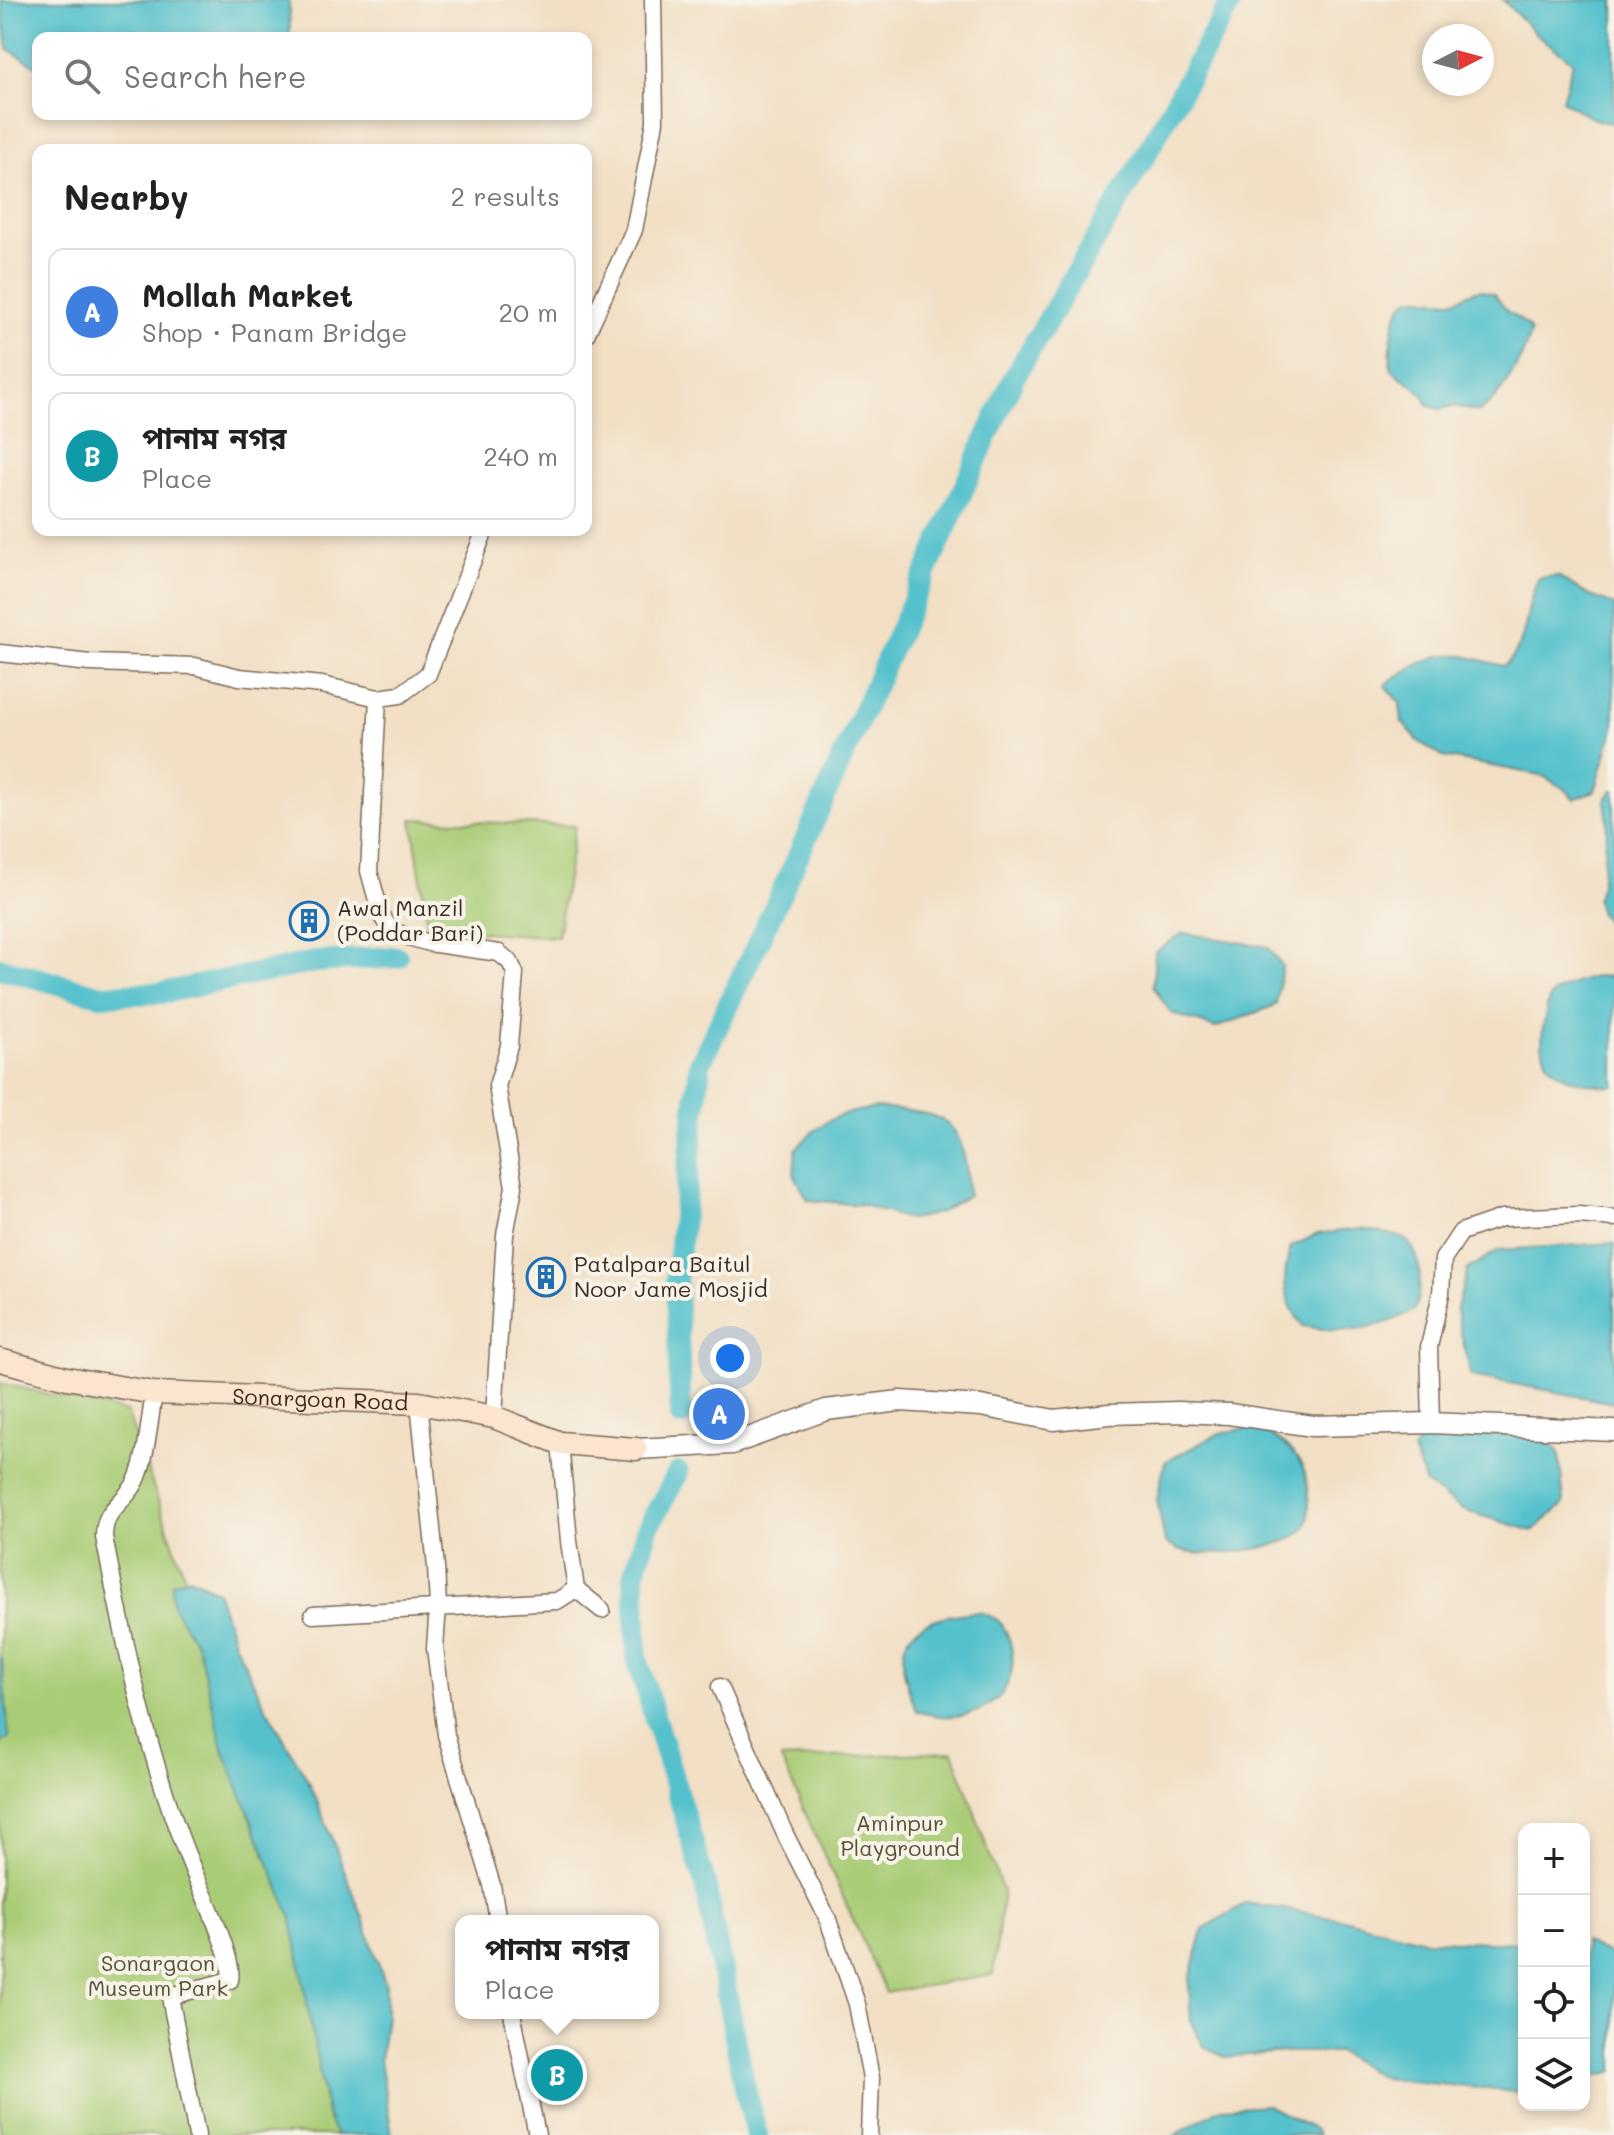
<!DOCTYPE html>
<html lang="en">
<head>
<meta charset="utf-8">
<style>
  :root { --surface:#fff; --page:#f6f6f6; --text:#202124; --muted:#757577; --line:#e0e0e0; --accent:#0f766e }
  body { margin:0; font-family:Mali,"Noto Sans Bengali",sans-serif; background:var(--page); color:var(--text) }
  .controls { position:absolute; right:24px; bottom:24px; display:grid; overflow:hidden; border-radius:16px; box-shadow:0 4px 12px #0003 }
  .controls button { width:72px; height:72px; display:grid; place-items:center; padding:0; border:0; border-bottom:2px solid var(--line); background:var(--surface); color:var(--text); font:40px sans-serif }
  .compass { position:absolute; left:1422px; top:24px; width:72px; height:72px; border-radius:50%; background:var(--surface); box-shadow:0 4px 12px #0003; rotate:84deg }
  .you { position:absolute; left:730px; top:1358px; width:28px; height:28px; margin:-20px; border:6px solid #fff; border-radius:50%; background:#1a73e8; box-shadow:0 0 0 12px #1a73e833 }
  .badge { display:grid; place-items:center; width:52px; height:52px; border-radius:50%; background:var(--accent); color:#fff; font-size:26px; font-weight:700 }
  .pin { position:absolute; translate:-50% -50%; border:4px solid #fff; box-shadow:0 2px 8px #0006 }
  .popup { position:absolute; left:455px; top:1915px; width:204px; height:104px; box-sizing:border-box; display:grid; place-content:center; border-radius:16px; background:var(--surface); filter:drop-shadow(0 2px 6px #0005); font-size:26px; white-space:nowrap; color:var(--muted) }
  .popup b { font-size:30px; color:var(--text) }
  .popup::after { content:''; position:absolute; left:50%; top:100%; margin-left:-16px; border:16px solid transparent; border-top-color:var(--surface) }
  .list { margin:0; padding:0; list-style:none }
  h2 { display:flex; justify-content:space-between; align-items:center; height:104px; margin:0; padding:0 32px; font-size:34px }
  h2 small { font-size:26px; font-weight:400; color:var(--muted) }
  .list li { display:grid; grid-template-columns:52px 1fr auto; gap:24px; align-items:center; box-sizing:border-box; height:128px; margin:0 16px 16px; padding:0 16px; border:2px solid var(--line); border-radius:16px }
  .list b { display:block; font-size:30px; white-space:nowrap }
  .list p { margin:0; font-size:26px; white-space:nowrap; color:var(--muted) }
  .list em { font-size:26px; font-style:normal; color:var(--muted) }
  .icon { flex:none; width:44px; height:44px; fill:none; stroke:currentColor; stroke-width:2; stroke-linecap:round; stroke-linejoin:round }
  .map { position:relative; flex:none; width:1614px; height:2135px; overflow:hidden }
  .search { position:absolute; background:var(--surface); box-shadow:0 4px 12px #0003; left:32px; top:32px; width:560px; height:88px; display:flex; align-items:center; gap:20px; box-sizing:border-box; padding:0 28px; border-radius:16px; color:var(--muted); font-size:30px }
  .panel { position:absolute; background:var(--surface); box-shadow:0 4px 12px #0003; left:32px; top:144px; width:560px; height:392px; border-radius:16px }
  .map>svg:first-child { display:block }
  .green { fill:#a9cc76; stroke:#727b4a; stroke-width:2 }
  .water { fill:#54c1cc; stroke:#487675; stroke-width:2 }
  .lines { fill:none; stroke-linecap:round; stroke-linejoin:round }
  .canal { stroke:#54c1cc; stroke-width:22 }
  .minor-casing { stroke:#7b6958; stroke-width:19 }
  .tertiary-casing { stroke:#7b6958; stroke-width:23 }
  .secondary-casing { stroke:#7b6958; stroke-width:25 }
  .minor { stroke:#fff; stroke-width:16 }
  .tertiary { stroke:#fff; stroke-width:20 }
  .secondary { stroke:#fce5cf; stroke-width:22 }
  .labels { text-anchor:middle; stroke-width:8; stroke-linejoin:round; paint-order:stroke }
  .poi-label { font-size:22px; fill:#3b2a1e; stroke:#f7f3e8; text-anchor:start }
  .street-label { font-size:22px; fill:#3b2a1e; stroke:#f7f3e8 }
  .park-label { font-size:22px; fill:#565234; stroke:#f7f3e8 }
</style>
</head>
<body>
<div class="map">
<svg width="1614" height="2135" viewBox="0 0 1614 2135">
  <rect width="100%" height="100%" fill="#f7f3e8"/>
  <filter id="ink" filterUnits="userSpaceOnUse"><feTurbulence type="fractalNoise" baseFrequency=".0125" numOctaves="2"/><feDisplacementMap in="SourceGraphic" scale="16" xChannelSelector="R" yChannelSelector="G"/><feConvolveMatrix kernelMatrix="1 2 1 2 8 2 1 2 1" color-interpolation-filters="sRGB"/></filter>
  <filter id="wash" filterUnits="userSpaceOnUse"><feTurbulence type="fractalNoise" baseFrequency=".006" numOctaves="4" result="noise"/><feDisplacementMap in="SourceGraphic" scale="32" xChannelSelector="R" yChannelSelector="G"/><feGaussianBlur stdDeviation="1.8" result="paint"/><feColorMatrix in="noise" values="0 0 0 0 0 0 0 0 0 0 0 0 0 0 0 0 0 1.4 0 .05"/><feComposite in="paint" operator="in"/></filter>
  <g filter="url(#wash)">
    <rect width="100%" height="100%" fill="#f2dfc4"/>
    <g class="green">
      <path d="M412,819l163,7 -17,111 -130,-9z"/>
      <path d="M0,1383l127,29 254,723h-381z"/>
      <path d="M953,1752l50,140 -10,83 -107,18 -105,-234z"/>
    </g>
    <g class="water">
      <path d="M1,0h288l1,33 -2,5h-250v28h-2l-28,-17z"/>
      <path d="M1503,0h111v123c-19,0 -37,-13 -52,-23l11,-38 -38,-29z"/>
      <path d="M1481,290l13,4 13,17 20,14 4,7c-9,28 -28,63 -52,80l-24,-6 -15,3 -11,-3c-14,-26 -19,-20 -38,-37 -2,-17 1,-70 23,-71 13,-1 32,6 44,1 9,-3 12,-8 23,-9z"/>
      <path d="M1558,576l30,19 26,10v123l-19,63 -21,8 -11,-11 -22,-13 -98,-18 -25,-16 -16,-19 -2,-19 -15,-17c8,-9 16,-12 26,-18 39,-23 53,-11 93,-2 27,-22 19,-60 35,-88z"/>
      <path d="M1612,790h2v139l-14,-15 -4,-14 5,-16 7,-62 -3,-21z"/>
      <path d="M1183,933l85,14 14,19 -6,39 -61,23 -44,-15 -18,-27 2,-34z"/>
      <path d="M1598,976l16,1v108l-6,1c-44,-4 -76,-14 -63,-67 2,-8 1,-18 7,-24 12,-10 31,-15 46,-19z"/>
      <path d="M875,1108c72,5 90,8 93,87l-27,17 -31,8 -46,-15 -56,-5 -14,-26 2,-25c24,-28 42,-36 79,-41z"/>
      <path d="M1360,1229c11,2 36,5 44,10 20,13 18,52 10,71 -33,20 -73,23 -111,16 -20,-26 -22,-48 -12,-79l26,-13z"/>
      <path d="M1614,1243v160l-143,-27 -15,-65 12,-42 31,-19z"/>
      <path d="M1427,1426l115,5 17,22 5,51 -31,27 -70,-21 -37,-26 -13,-33z"/>
      <path d="M1255,1427c35,18 54,33 54,75 0,10 0,22 -7,29 -20,19 -96,27 -121,20 -6,-2 -11,-6 -16,-9l-8,-42 8,-38 55,-29z"/>
      <path d="M189,1577l28,14 18,53 30,62 46,80 51,129 24,71v29l-6,45 12,75h-56l-9,-20 -35,-196 -68,-167 -26,-105 -25,-40 -1,-24z"/>
      <path d="M979,1612c5,2 13,4 17,7 9,6 15,23 16,33 6,55 -49,75 -95,59 -30,-69 -13,-94 62,-99z"/>
      <path d="M0,1657l2,2 7,79 -9,6z"/>
      <path d="M1246,1903l97,16 81,21 100,3v150l-141,-15 -45,-26h-53l-60,5 -20,-9 -14,-25 -2,-40 14,-54z"/>
      <path d="M1584,1942l27,13 3,5v111l-30,9z"/>
      <path d="M1267,2105l48,25 3,5h-143l46,-27z"/>
    </g>
    <g class="lines">
      <g class="canal">
        <path d="M0,968l99,27 62,-2 154,-31 82,-5"/>
        <path d="M681,1416l-5,-135 24,-217 86,-181 227,-504 127,-214 92,-165"/>
        <path d="M678,1473l-30,54 -14,48 3,84 68,224 40,205 12,47"/>
      </g>
    </g>
  </g>
  <g filter="url(#ink)">
    <g class="lines">
      <defs>
        <g id="minor">
          <path d="M586,335l48,-105 21,-108 -2,-122"/>
          <path d="M0,653l90,10 105,3 44,11 83,8 56,13 22,-3 28,-21 57,-144"/>
          <path d="M378,698l-9,173 12,44 9,14 15,7 24,7 70,10 11,9 5,11 -6,73 -12,40 17,101 -9,48 -11,182"/>
          <path d="M154,1393c-4,23 -8,73 -20,92 -13,21 -30,24 -30,52 22,114 45,227 90,335 9,21 41,89 36,108l-55,15 -4,7 26,133"/>
          <path d="M419,1403l17,164 2,39 -3,42 11,87 46,150 6,36"/>
          <path d="M1431,1423l-2,-76 12,-53 2,-35 18,-27 41,-14 76,-3 36,3"/>
          <path d="M560,1443l9,98 7,48 26,21"/>
          <path d="M313,1615l244,-14 19,-12"/>
          <path d="M720,1687l65,147 42,83 30,87 14,74 -2,57"/>
          <path d="M512,2013l25,122"/>
        </g>
        <path id="tertiary" d="M636,1449l96,-5 94,-34 74,-9 81,5 73,14 55,-6 69,-2 51,2 84,12 118,-3 183,8"/>
        <g id="secondary">
          <path id="s1" d="M0,1360l67,18 87,15 265,10 75,14 66,26 76,6"/>
        </g>
      </defs>
      <use href="#minor" class="minor-casing"/>
      <use href="#tertiary" class="tertiary-casing"/>
      <use href="#secondary" class="secondary-casing"/>
      <use href="#minor" class="minor"/>
      <use href="#tertiary" class="tertiary"/>
      <use href="#secondary" class="secondary"/>
    </g>
  </g>
  <defs>
    <symbol id="building-ring" viewBox="-11 -11 22 22"><circle r="9.5" fill="#f7f3e8" stroke="#1f6fb2" stroke-width="1.5"/><path d="M-4-6H4V6H1V3H-1V6H-4ZM-2.5-4.3h1.7v1.8h-1.7ZM.8-4.3h1.7v1.8H.8ZM-2.5-1h1.7V.8h-1.7ZM.8-1h1.7V.8H.8Z" fill="#1f6fb2"/></symbol>
  </defs>
  <g fill-rule="evenodd">
    <use href="#building-ring" x="287" y="899" width="44" height="44"/>
    <use href="#building-ring" x="524" y="1255" width="44" height="44"/>
  </g>
  <g class="labels">
    <g class="poi-label">
      <text x="337" y="916">Awal Manzil<tspan x="337" dy="25">(Poddar Bari)</tspan></text>
      <text x="574" y="1272">Patalpara Baitul<tspan x="574" dy="25">Noor Jame Mosjid</tspan></text>
    </g>
    <g class="street-label">
      <text dy="8" stroke="none"><textPath href="#s1" startOffset="324">Sonargoan Road</textPath></text>
    </g>
    <g class="park-label">
      <text x="900" y="1831">Aminpur<tspan x="900" dy="25">Playground</tspan></text>
      <text x="158" y="1971">Sonargaon<tspan x="158" dy="25">Museum Park</tspan></text>
    </g>
  </g>
</svg>
<div class="controls">
<button>+</button>
<button>−</button>
<button><svg class="icon" aria-label="locate" viewBox="0 0 24 24"><circle cx="12" cy="12" r="6"/><path d="M12 2v4M12 18v4M2 12h4M18 12h4"/></svg></button>
<button><svg class="icon" aria-label="layers" viewBox="0 0 24 24"><path d="M12 4l9 5-9 5-9-5zM3 14l9 5 9-5"/></svg></button>
</div>
<svg class="compass" viewBox="-18 -18 36 36"><path d="M0-13l5 13h-10z" fill="#e53935"/><path d="M0 13l5-13h-10z" fill="#757577"/></svg>
<div class="you"></div>
<div class="pin badge" style="left:719px;top:1414px;background:#3f7fe0">A</div>
<div class="pin badge" style="left:557px;top:2075px;background:#0f9aa8">B</div>
<div class="popup"><b>পানাম নগর</b>Place</div>
<div class="search"><svg class="icon" aria-label="search" viewBox="0 0 24 24"><circle cx="10" cy="10" r="6"/><path d="M15 15l6 6"/></svg>Search here</div>
<section class="panel">
<h2>Nearby<small>2 results</small></h2>
<ul class="list">
<li><span class="badge" style="background:#3f7fe0">A</span><div><b>Mollah Market</b><p>Shop · Panam Bridge</p></div><em>20 m</em></li>
<li><span class="badge" style="background:#0f9aa8">B</span><div><b>পানাম নগর</b><p>Place</p></div><em>240 m</em></li>
</ul>
</section>
</div>
</body>
</html>
